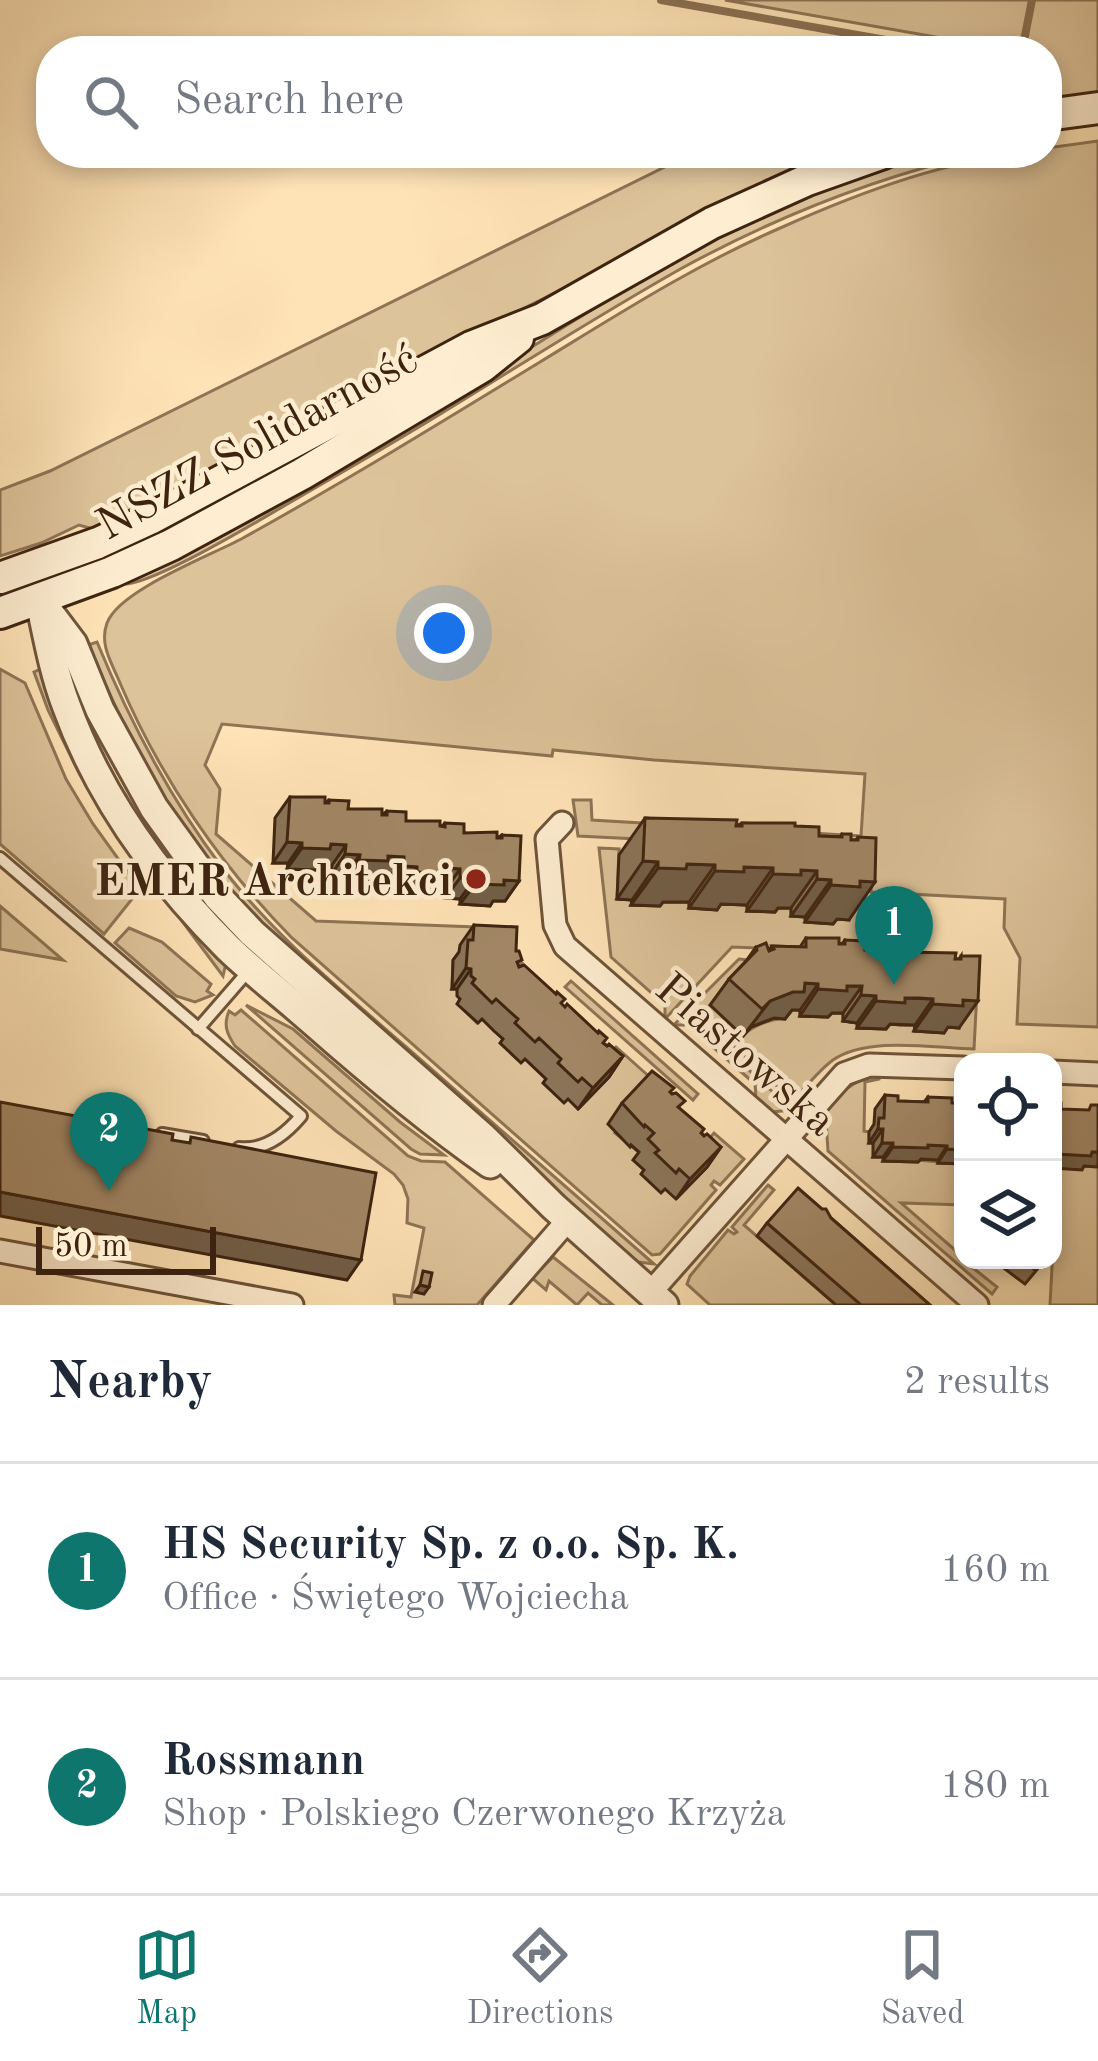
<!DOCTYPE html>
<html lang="en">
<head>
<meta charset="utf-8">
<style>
  :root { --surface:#fff; --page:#f2f2f3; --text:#1f2937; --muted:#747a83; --line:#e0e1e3; --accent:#0f766e }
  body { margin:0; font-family:"Old Standard TT",serif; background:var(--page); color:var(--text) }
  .controls { position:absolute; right:36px; bottom:36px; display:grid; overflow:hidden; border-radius:24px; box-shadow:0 6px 18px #0003 }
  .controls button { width:108px; height:108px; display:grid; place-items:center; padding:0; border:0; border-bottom:3px solid var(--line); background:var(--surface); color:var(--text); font:60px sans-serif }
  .scale { position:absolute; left:36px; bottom:30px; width:180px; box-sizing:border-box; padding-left:12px; border:6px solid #3e2410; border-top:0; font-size:33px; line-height:42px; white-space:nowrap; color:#3e2410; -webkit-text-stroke:9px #feedd0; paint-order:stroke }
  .you { position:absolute; left:444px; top:633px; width:42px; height:42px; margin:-30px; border:9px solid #fff; border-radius:50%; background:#1a73e8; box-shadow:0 0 0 18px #1a73e833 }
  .badge { display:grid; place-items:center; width:78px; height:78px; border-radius:50%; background:var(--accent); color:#fff; font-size:39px; font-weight:700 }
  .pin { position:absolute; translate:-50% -99px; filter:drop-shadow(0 3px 6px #0008) }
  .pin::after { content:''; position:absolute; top:63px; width:42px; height:36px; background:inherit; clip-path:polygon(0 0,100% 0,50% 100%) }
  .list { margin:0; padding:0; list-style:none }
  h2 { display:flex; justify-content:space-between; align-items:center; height:156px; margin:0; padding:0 48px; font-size:51px }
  h2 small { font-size:39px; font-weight:400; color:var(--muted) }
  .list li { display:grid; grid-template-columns:78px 1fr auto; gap:36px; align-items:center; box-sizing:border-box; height:216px; padding:0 48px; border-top:3px solid var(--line) }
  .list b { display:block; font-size:45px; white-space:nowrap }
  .list p { margin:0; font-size:39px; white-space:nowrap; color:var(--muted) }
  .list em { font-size:39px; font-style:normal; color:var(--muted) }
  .icon { flex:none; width:66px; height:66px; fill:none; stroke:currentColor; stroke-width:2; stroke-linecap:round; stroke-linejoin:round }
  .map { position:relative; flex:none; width:1098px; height:1305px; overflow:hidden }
  .search { position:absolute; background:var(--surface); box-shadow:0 6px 18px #0003; left:36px; right:36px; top:36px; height:132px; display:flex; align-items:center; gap:30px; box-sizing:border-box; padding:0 42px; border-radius:48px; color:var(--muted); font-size:45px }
  .sheet { height:588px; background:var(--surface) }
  nav { display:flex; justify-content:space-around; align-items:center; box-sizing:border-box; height:168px; border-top:3px solid var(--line); background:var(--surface); font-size:33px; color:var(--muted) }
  nav a { display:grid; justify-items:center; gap:6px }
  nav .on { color:var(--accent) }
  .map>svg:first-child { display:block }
  .green { fill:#ddc39a; stroke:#8e7455; stroke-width:3 }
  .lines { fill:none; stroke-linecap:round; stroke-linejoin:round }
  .stream { stroke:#8a7052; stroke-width:8 }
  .service-casing { stroke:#6e543a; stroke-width:16 }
  .minor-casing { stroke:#6e543a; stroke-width:27 }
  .tertiary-casing { stroke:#6e543a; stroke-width:33 }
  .secondary-casing { stroke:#3e2410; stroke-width:36 }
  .service { stroke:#feedd0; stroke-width:10 }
  .minor { stroke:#feedd0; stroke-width:21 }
  .tertiary { stroke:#feedd0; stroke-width:27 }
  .secondary { stroke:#feedd0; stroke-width:30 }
  .wall { fill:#8b7458; stroke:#3e2410; stroke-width:3 }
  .shaded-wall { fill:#715e47; stroke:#3e2410; stroke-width:3 }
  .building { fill:#a28766; stroke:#3e2410; stroke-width:3 }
  .poi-dot { fill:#8f2418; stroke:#feedd0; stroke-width:4.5 }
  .labels { text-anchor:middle; stroke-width:9; stroke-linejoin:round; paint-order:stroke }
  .street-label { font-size:45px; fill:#3e2410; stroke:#feedd0 }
  .poi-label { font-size:45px; font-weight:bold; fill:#3e2410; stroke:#feedd0; text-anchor:end }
</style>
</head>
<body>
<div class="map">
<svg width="1098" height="1305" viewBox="0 0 1098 1305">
  <rect width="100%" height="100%" fill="#fee3b6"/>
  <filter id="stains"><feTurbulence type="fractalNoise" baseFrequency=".00167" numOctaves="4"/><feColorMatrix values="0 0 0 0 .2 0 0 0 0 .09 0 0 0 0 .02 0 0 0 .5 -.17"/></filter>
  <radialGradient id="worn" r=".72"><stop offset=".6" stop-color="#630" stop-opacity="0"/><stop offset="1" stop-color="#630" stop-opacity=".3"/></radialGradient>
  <g class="green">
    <path d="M725,0h373v93l-51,7v-49h-64l27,-8 -29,2z"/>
    <path d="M1098,141v886l-81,-3 3,-66 -16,-30 1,-29 -134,-7v-31l-71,-14 -222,-11 -5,-36h18l1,20 269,16 4,-62 -211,-14 -101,-10 -1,6 -330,-32 -17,41 15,24 -4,45 100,87 187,7 15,32 4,3 -14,17 -49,-20 -6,1 -1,27 5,1 4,11 -3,4 19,19 5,-4 22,21 17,22 4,-3 22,21 50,-14 19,-19 55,49 -56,37 25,20 -6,7 10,10 50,-14 20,-23 30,26 -24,26 -6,-4 -3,4 5,5 -56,64 -8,1 -360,-317c-72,-73 -132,-161 -172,-255 -8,-20 -21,-38 -13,-60 12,-33 103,-67 136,-85 101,-56 199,-116 297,-176 77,-47 155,-97 238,-133 77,-35 184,-76 269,-76v-5z"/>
    <path d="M693,153h145l-109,45 -157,86 -186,94 -191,109 -102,42 -14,-4 -38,18 -41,13v-66l50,-19z"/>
    <path d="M935,153h46c-104,24 -203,63 -297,114 -82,46 -162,97 -242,146 -52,32 -105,62 -158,93 -28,16 -135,81 -162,78l310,-175 185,-115 95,-54 103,-47z"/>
    <path d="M97,642c33,80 72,155 124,224 52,69 120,124 184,180 83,73 166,145 249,218l-16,-2 -32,-27c-71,-62 -142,-125 -213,-187 -62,-54 -125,-107 -176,-172 -55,-71 -94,-149 -129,-231z"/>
    <path d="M43,668l183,295 -3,13 -118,-158 -26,-45 -31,-63 -14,-38z"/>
    <path d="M0,669l25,14 41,96 27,45 47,65 -36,45 -104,-90z"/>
    <path d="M599,848l20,1 -2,49 15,2v5l28,-3h29v6l28,-4 30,1v6l27,1 1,-4h16v8l58,-18h16l-2,54 -131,-5 -67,72v-14l-54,-48z"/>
    <path d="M0,906l63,54 -63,-11z"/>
    <path d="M129,928l33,14 49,42 -4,7 6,4 -18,7 -19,-6 -61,-53z"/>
    <path d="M739,959l9,1 -5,75c10,-9 28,-17 42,-16l1,-10 14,1v6l27,1 1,-4h15v8l14,2 1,5 28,1 1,-5 28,1 63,-54 -4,78c-41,-1 -106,-13 -141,11 -15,11 -27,27 -40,41l-102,-94z"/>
    <path d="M571,981l127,113 -5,6 -128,-113z"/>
    <path d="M246,1005l47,24 107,93 44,33 -24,-1 -9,-5z"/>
    <path d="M241,1010l167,146 13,5 24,1 89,78 -57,65h-82l-1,-10 17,2 13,-69 -17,-5 1,-24 -5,-14 -9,-11 -58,-43 -101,-85c-8,-12 -12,-21 -6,-35l6,4z"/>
    <path d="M686,1012l102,94 4,4 -20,2 -16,-14 -1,-14 -67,-59h-14z"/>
    <path d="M879,1076v3l-14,3 -1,49 5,1v10l4,1 10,14 80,7v41l-62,-2 62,54v3l34,27 -5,7 -164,-143 -2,-31 -6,-4c18,-21 31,-37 59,-40z"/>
    <path d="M1082,1166l16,1v138h-48l5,-95 -2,-42z"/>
    <path d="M768,1185l6,5 -30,35 92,80h-126l-23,-21 3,-8 38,-46 6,4 3,-2 -5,-5z"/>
    <path d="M553,1257l60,48h-11l-14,-12 -11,12 -28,-24 -3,9 -14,-12z"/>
  </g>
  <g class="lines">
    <g class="stream">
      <path d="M661,0l287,51"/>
      <path d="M1022,51l10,-51"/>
    </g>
    <defs>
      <g id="service">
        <path d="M0,858l301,258c-16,19 -36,35 -62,32"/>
        <path d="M198,1029l53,-61"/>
        <path d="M162,1134l41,7"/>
      </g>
      <g id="minor">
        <path d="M562,823l-15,16 8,86 10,21 412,359"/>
        <path d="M1053,1072l45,2"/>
        <path d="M0,1251l292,54"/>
        <path d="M650,1293l194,-219 25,-9 94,3"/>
        <path d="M494,1305l74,-85"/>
      </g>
      <g id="tertiary">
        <path d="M39,599l34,45 27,66 54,98 64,89 34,36 231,204 71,70 110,98"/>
        <path d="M41,607c7,33 13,66 25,98 33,92 93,174 162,243 26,25 56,48 83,72 58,51 116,100 179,144"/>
      </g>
      <g id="secondary">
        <path d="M1047,115l51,-7"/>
        <path d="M0,578l98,-35 52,-24 321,-172 71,-28 170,-96 95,-43 76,-27"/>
        <path d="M0,613l112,-41 59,-27 131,-71 181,-108 35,-28"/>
      </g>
    </defs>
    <use href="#service" class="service-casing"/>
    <use href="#minor" class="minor-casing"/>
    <use href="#tertiary" class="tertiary-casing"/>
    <use href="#secondary" class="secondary-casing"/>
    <use href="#service" class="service"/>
    <use href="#minor" class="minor"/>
    <use href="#tertiary" class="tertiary"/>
    <use href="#secondary" class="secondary"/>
  </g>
  <g class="wall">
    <path d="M290,797l35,6 4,-3 19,9 34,6 5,-4 19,10 36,5 3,-3 19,10 33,5 5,-3 17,46 -14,20h-12l-3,5 -30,-2v-5l-15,-1 1,-9h-10l-4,5 -29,-2v-5l-14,-1 1,-9h-13l-3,5 -29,-1v-6h-14l1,-10h-12l-4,5 -29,-1 1,-6h-15l2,-45z"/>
    <path d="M645,818l91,8 6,-3 53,3 24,10 21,1 2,-3 9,6h5l2,-3 -9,83 -12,-1 -4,5 -28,-2v-5l-14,-1v-8h-13l-3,4 -28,-1v-6l-26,-1 -4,6 -28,-2v-6h-26l-3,4 -29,-1 1,-5 -15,-1 2,-44z"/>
    <path d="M474,925l42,26 2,15 85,77 20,13 -14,21 -31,32 -10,-10 -4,4 -21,-20 3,-4 -21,-20 -4,4 -21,-20 3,-4 -9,-8 -12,-12 -4,4 -21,-19 3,-5 -3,-3v-7h-5l1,-29 6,-8 1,-7z"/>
    <path d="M806,938l36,6 3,-4 20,10 33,6 5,-4 52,7h4l2,-3 -2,72 -11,-1 -4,6 -30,-2 1,-6h-15l-10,-1 -4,5 -29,-1v-5l-14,-2v-8h-11l-4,4 -28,-1v-6h-8l-7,9 -11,-1 -23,9 -8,9 -33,-31 19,-26 17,-18 10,-14 13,3 3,-4 28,1z"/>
    <path d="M671,1093l8,15 22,25 20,14 -14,20 -31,32 -11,-10 -4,4 -20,-19 3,-4 -11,-10 6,-8 -8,-7 -1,2 -22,-23 14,-21z"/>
    <path d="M885,1095l13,6 26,1 4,-5 35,67 -25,-1v-3l-17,-1 -3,3 -35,-1v-4h-10v-14h-4v-11l5,-8 1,-15z"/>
    <path d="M831,1218l99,87h-94l-79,-69 10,-13z"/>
    <path d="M993,1260h52l-20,24z"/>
  </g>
  <g class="shaded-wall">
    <path d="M287,842l15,1 -14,20h-15z"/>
    <path d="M331,844l15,1 -14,20h-12l-4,5 -29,-1 15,-21z"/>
    <path d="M345,854l15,1 -15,20h-14z"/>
    <path d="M388,856l16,1 -14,20h-13l-3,5 -29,-1 14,-21z"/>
    <path d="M643,861l15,1 -26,38 -15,-1z"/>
    <path d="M687,864l28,1 -26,37h-26l-3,4 -29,-1 27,-37z"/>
    <path d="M404,866l13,1 -14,20 -14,-1z"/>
    <path d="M744,867l29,1 -26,37 -26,-1 -4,6 -28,-2 26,-37z"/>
    <path d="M447,868l13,1 -14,20h-10l-4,5 -29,-2 14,-20z"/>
    <path d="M801,870l16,1 -26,37h-13l-3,4 -28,-1 26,-37z"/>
    <path d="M460,878h15l-15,21 -15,-1z"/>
    <path d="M817,879l14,1 -26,37 -14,-1z"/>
    <path d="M504,880l15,1 -14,20h-12l-3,5 -30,-2 15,-20z"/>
    <path d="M860,881l15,1 -26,38 -12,-1 -4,5 -28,-2 26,-37z"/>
    <path d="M466,968l5,1 -14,20h-5z"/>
    <path d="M805,983l13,1 -18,26h-8l-7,9 -11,-1 -23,9 -8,9 27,-35z"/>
    <path d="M847,986h15l-19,27h-11l-4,4 -28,-1 18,-27z"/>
    <path d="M861,995l15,1 -19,27 -14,-2z"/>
    <path d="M905,998l28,1 -18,26 -25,-1 -4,5 -29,-1 19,-27z"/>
    <path d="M963,1000l15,1 -19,27 -11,-1 -4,6 -30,-2 19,-27z"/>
    <path d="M623,1056l-14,21 -31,32 15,-21z"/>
    <path d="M878,1129h5l-10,14h-4z"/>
    <path d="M882,1143h11l-10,14h-10z"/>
    <path d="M928,1145l19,1 -9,14 -17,-1 -3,3 -35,-1 10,-14z"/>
    <path d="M721,1147l-14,20 -31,32 14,-20z"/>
    <path d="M947,1149l16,1v14l-25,-1z"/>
    <path d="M1092,1152h6v15l-14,-1 -2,4 -29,-2v-9l3,-5z"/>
    <path d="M0,1192l361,68 -14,20 -347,-64z"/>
    <path d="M420,1285l9,2 -5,7 -9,-2z"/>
  </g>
  <g class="building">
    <path d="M290,797h35v6h4v-3l20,1 -1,8h34v6h5v-4l19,1v9h34v5l5,1v-4l19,1v9l33,-1v6h5v-3l19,1 -2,45 -15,-1v5l-29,-1v-6h-15v-9l-13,-1v6l-30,-2v-5l-13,-1v-9l-16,-1v5l-29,-1 1,-5 -15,-1 1,-9 -15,-1 -1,5 -28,-1v-5l-15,-1z"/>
    <path d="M645,818l92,2 -1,6h6v-3h53v3l24,1v9l23,1v-3h9v6h7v-3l18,1 -1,44 -15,-1v6l-29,-2v-5l-14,-1v-8l-16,-1v5l-28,-1v-6l-29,-1v5l-29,-1v-6l-28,-1 -1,5 -28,-1v-6l-15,-1z"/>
    <path d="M474,925l43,2 -1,24h3l3,9 -5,2 2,5 5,-2 32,29 1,-2 8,7 -4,4 4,4 2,-3 31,29 1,-2 8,7 -4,5 4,3 2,-2 14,12 -30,32 -11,-10 -4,4 -20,-19 3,-4 -22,-21 -4,4 -20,-19 3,-4 -10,-9 -12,-11 -4,4 -20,-20 3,-4 -4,-3v-7l-5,-1 2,-28h5z"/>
    <path d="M806,938h33v6h6v-4l20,1v9h34l-1,6h5v-4l53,1 -1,6h6v-3h19l-2,45 -15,-1v6l-30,-2v-5l-14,-1h-14v5l-29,-2v-5l-15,-1 1,-9h-15v5l-29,-2v-5l-13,-1 -1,9h-11l-23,9 -8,8 -33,-30 28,-29 -1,-3 10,-4 3,8 5,-2 -2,-3 34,1z"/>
    <path d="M652,1071l22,17 -4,4 2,2 4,-1 9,8 -7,6 26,22 -3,4 3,3 3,-2 14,13 -31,32 -11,-10 -3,4 -21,-20 4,-3 -11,-11 6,-6 -9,-8 -1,2 -22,-24z"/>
    <path d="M885,1095l13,1v5l30,1v-5l24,1v5l11,1v46l-16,-1v-3l-19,-1v3l-35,-1v-4h-11l1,-14h-5l1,-11h5z"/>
    <path d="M0,1102l173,32 -1,6 18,3 1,-6 185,36 -15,87 -361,-68z"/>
    <path d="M1053,1103h8v6l28,1 2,-5h7v47h-6l-1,4 -35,-2v-3h-3z"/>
    <path d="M798,1188l24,21h4l5,9 99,87h-69l-94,-82z"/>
    <path d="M1022,1260h21l-8,10z"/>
    <path d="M423,1271l9,2 -3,14 -9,-2z"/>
  </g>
  <circle class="poi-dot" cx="476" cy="879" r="12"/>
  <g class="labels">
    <g class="street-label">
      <text transform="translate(256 440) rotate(-29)" y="16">NSZZ Solidarność</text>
      <text transform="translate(747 1053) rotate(41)" y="16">Piastowska</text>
    </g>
    <g class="poi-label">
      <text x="452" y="895">EMER Architekci</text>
    </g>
  </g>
  <rect width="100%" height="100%" filter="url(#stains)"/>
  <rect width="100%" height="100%" fill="url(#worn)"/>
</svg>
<div class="controls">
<button><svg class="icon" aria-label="locate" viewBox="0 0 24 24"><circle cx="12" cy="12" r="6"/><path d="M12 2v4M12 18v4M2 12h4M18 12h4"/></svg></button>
<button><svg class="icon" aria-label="layers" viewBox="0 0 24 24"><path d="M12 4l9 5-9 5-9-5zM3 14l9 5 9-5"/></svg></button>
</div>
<div class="scale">50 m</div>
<div class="you"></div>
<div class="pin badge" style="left:894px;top:985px">1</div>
<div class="pin badge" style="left:109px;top:1191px">2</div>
<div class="search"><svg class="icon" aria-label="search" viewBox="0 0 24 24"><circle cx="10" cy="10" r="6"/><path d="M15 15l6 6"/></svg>Search here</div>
</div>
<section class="sheet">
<h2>Nearby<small>2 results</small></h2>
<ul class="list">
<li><span class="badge">1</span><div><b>HS Security Sp. z o.o. Sp. K.</b><p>Office · Świętego Wojciecha</p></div><em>160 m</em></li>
<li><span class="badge">2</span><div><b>Rossmann</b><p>Shop · Polskiego Czerwonego Krzyża</p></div><em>180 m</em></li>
</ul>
</section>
<nav>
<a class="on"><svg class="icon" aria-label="map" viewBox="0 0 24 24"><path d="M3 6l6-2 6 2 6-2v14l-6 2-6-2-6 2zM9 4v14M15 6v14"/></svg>Map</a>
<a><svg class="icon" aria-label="directions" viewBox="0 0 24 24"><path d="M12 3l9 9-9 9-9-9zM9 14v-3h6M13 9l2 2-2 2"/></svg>Directions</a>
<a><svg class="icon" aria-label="saved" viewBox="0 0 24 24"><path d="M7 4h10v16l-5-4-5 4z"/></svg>Saved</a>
</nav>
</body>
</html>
